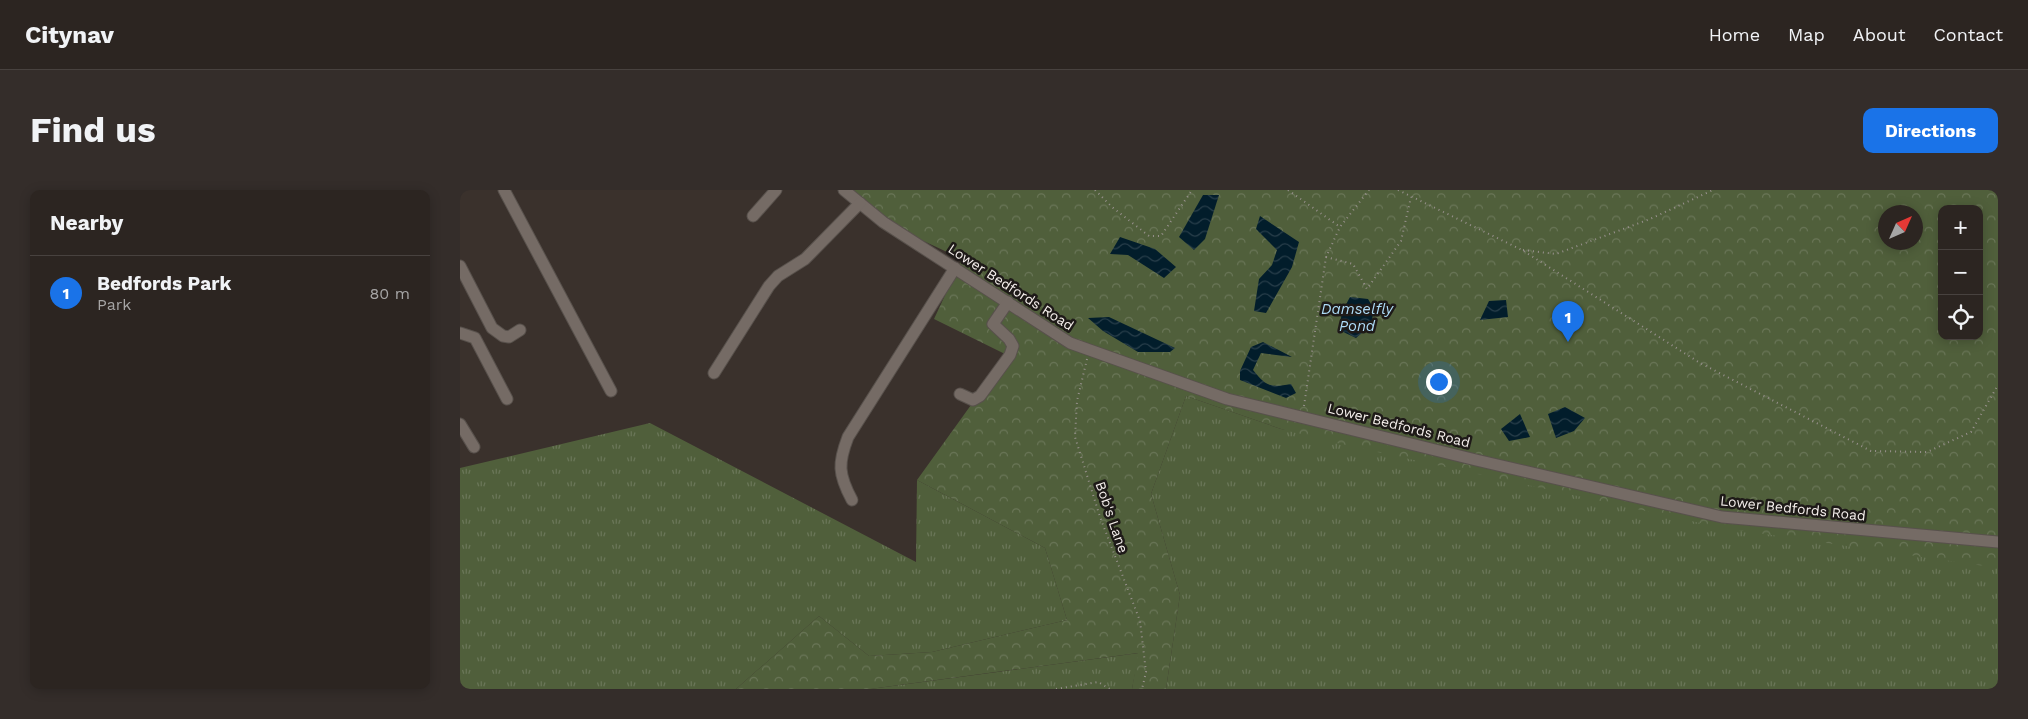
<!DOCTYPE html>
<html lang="en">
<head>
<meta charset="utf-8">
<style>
  :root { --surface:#2c2521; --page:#342d2a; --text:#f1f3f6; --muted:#a6a5a5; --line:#48423f; --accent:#1a73e8 }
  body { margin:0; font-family:"Work Sans",sans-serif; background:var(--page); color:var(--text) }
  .controls { position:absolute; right:15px; top:15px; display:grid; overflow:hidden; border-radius:10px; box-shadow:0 2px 12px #0003 }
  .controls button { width:45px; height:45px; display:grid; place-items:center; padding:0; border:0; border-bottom:1px solid var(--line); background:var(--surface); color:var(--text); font:25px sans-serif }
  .compass { position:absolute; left:1418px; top:15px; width:45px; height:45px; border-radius:50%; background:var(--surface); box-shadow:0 2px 12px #0003; rotate:45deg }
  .you { position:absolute; left:978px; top:191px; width:18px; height:18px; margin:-12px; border:4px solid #fff; border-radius:50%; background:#1a73e8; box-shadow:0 0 0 8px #1a73e833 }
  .badge { display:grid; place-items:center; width:32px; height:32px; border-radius:50%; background:var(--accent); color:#fff; font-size:16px; font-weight:700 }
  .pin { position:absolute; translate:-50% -41px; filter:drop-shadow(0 1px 2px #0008) }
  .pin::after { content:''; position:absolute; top:26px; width:18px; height:15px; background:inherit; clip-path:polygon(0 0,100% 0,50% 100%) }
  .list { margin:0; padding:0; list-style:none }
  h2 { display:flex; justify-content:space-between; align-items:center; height:65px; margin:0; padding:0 20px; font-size:21px }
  h2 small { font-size:16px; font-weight:400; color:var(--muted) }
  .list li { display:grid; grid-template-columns:32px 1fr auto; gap:15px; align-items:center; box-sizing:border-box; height:75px; padding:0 20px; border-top:1px solid var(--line) }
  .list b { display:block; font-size:19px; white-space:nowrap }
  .list p { margin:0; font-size:16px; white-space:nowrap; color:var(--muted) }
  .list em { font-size:16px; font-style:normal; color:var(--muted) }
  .icon { flex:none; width:28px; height:28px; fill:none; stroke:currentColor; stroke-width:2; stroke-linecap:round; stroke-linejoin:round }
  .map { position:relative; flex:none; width:1538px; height:499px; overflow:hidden; border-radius:10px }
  header { display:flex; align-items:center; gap:30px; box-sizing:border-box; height:70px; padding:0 25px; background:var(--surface); border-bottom:1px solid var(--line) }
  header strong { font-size:24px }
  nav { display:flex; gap:28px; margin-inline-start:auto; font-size:18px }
  .intro { display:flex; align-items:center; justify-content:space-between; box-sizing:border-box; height:120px; padding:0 30px }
  h1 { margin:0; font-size:35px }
  .button { padding:12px 22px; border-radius:10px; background:var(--accent); color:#fff; font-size:18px; font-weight:700 }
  main { display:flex; gap:30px; padding:0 30px }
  aside { flex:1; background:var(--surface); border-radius:10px; box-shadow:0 2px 12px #0003 }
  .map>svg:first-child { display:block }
  .grass { fill:url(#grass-tufts) }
  .forest { fill:url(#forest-crowns); fill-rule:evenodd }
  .water { fill:url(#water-waves) }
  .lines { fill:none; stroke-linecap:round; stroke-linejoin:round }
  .minor-casing { stroke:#58514c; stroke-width:13 }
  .path { stroke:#99928e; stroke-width:2; stroke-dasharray:1 4; stroke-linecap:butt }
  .minor { stroke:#756b65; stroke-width:11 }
  .labels { text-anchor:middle; stroke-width:5; stroke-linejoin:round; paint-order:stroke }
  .street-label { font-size:14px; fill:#f5efec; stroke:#1e1a18 }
  .water-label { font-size:15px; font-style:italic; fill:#aedcf8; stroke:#1e1a18 }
</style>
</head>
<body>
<header>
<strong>Citynav</strong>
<nav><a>Home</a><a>Map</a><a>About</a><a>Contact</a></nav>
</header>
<div class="intro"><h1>Find us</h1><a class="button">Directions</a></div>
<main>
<aside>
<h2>Nearby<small></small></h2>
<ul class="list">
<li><span class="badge">1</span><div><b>Bedfords Park</b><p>Park</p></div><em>80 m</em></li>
</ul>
</aside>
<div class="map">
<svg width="1538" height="499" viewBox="0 0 1538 499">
  <defs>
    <pattern id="grass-tufts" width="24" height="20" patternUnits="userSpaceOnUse" patternTransform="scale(1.25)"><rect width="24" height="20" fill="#505f3b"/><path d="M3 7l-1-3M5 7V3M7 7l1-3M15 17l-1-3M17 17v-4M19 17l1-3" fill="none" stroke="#6a7658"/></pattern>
    <pattern id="forest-crowns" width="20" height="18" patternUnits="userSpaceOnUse" patternTransform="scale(1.25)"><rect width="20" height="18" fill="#505f3b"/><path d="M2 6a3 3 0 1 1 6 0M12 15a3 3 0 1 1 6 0" fill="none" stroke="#6a7658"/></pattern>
    <pattern id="water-waves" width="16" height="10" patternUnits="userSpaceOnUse" patternTransform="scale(1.25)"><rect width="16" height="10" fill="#021d2b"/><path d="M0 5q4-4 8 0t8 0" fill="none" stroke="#283e4a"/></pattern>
  </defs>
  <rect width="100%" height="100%" fill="#3a312c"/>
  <g class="grass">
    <path d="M726,206l95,33 717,113v147h-832l14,-94 -29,-101z"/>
    <path d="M190,233l266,139 1,-82 128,68 22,72 -135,32 -63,4 -50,-40 -83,73h-276v-221z"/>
    <path d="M679,463l-7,36h-262z"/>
  </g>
  <path class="forest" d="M391,0h1147v378l-275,-40 -400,-88 -42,-11 -95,-33 -35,98 29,101 -14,94h-34l6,-36 -268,36h-134l83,-73 50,40 63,-4 135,-32 -22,-72 -128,-68 90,-125 -73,-36 28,-60 -79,-37zM1482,19h37v127h-37zM1426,22h30v30h-30z"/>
  <g class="water">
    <path d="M743,5h16l-14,44 -11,11 -15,-13z"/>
    <path d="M800,26l39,26 -7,25 -26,46 -12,-2 5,-32 13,-14 5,-15 -21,-21z"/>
    <path d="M660,47l35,12 21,18 -12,11 -36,-23 -18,-1z"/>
    <path d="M890,107l18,2 6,10 -3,16 -15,13 -17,-8 3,-18z"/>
    <path d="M1046,110l2,17 -28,3 9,-19z"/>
    <path d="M649,127l66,31 -5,4h-32l-35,-21 -15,-13z"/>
    <path d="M803,152l29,15 -31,-4 -8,17c13,16 17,18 38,14l5,9 -10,5 -46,-18v-9l11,-24z"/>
    <path d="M1105,217l20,11 -11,13 -18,7 -8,-24z"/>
    <path d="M1060,224l10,23 -21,4 -8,-12z"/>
  </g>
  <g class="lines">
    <defs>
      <g id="minor">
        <path d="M44,0l107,201"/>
        <path d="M384,0l39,32 187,121 157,56 249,61 246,57 276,25"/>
        <path d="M293,26l23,-26"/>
        <path d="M0,76l32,62 11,8 6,1 11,-7"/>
        <path d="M0,143l15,5 32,61"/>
        <path d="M254,183l55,-87 9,-10 27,-17 55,-56"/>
        <path d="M500,204l13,6 7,-4 30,-41 3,-9 -4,-7 -16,-15 15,-22"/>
        <path d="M0,234l14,23"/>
        <path d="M392,310c-14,-26 -14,-37 -4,-63l107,-169"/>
      </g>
    </defs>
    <use href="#minor" class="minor-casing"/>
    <g class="path">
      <path d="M635,0l17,17 37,29h12l31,-46"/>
      <path d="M828,0l52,37"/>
      <path d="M938,0l124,60 178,113 171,88 56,1 44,-20 27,-47"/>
      <path d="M1063,60l33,4 94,-35 63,-29"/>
      <path d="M866,67l27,7 14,25 34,-48 10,-44"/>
      <path d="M627,169l-10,42 -2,36 25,80 40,104 6,51 -4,17"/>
      <path d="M844,216l22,-149 14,-30 29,-37"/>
      <path d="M596,499l42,-7 12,7"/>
    </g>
    <use href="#minor" class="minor"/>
  </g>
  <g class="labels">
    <g class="street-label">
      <text transform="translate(551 97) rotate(33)" y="5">Lower Bedfords Road</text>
      <text transform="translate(939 235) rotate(14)" y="5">Lower Bedfords Road</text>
      <text transform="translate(1333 318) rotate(6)" y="5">Lower Bedfords Road</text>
      <text transform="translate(652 327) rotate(71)" y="5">Bob's Lane</text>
    </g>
    <g class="water-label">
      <text x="897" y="124">Damselfly<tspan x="897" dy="17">Pond</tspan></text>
    </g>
  </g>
</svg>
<div class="controls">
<button>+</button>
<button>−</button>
<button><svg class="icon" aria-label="locate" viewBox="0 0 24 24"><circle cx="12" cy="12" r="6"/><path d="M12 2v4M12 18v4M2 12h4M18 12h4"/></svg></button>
</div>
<svg class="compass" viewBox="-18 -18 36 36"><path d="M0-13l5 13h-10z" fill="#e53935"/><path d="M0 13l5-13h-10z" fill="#a6a5a5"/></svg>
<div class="you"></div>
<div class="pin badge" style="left:1108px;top:152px">1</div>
</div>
</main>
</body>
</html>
